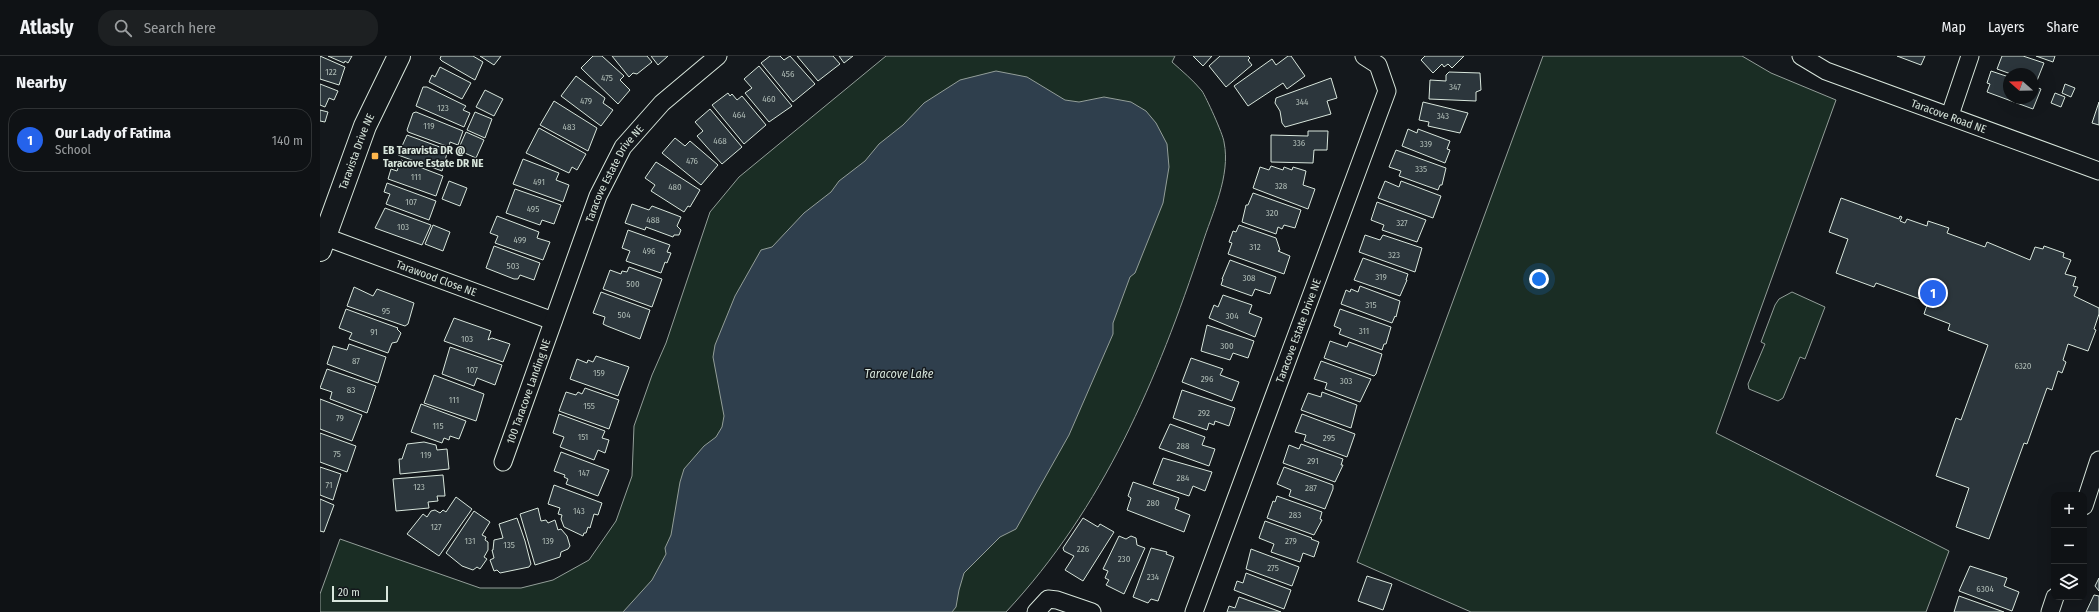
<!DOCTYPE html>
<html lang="en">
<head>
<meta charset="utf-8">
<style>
  :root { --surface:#0f1215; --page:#1d2022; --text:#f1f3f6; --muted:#9b9ea0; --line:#2f3234; --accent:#2563eb }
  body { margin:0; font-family:"Fira Sans Condensed",sans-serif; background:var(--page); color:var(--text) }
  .controls { position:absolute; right:12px; bottom:12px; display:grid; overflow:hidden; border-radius:8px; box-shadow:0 4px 16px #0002 }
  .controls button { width:36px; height:36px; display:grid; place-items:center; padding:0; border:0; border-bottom:1px solid var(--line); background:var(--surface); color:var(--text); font:20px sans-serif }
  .compass { position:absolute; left:1683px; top:12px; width:36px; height:36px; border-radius:50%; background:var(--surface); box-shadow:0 4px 16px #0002; rotate:290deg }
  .scale { position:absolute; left:12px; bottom:10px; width:56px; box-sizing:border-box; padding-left:4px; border:2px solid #d8e6dc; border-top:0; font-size:11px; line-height:14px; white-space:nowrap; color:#d8e6dc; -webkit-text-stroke:3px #14181c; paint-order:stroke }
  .you { position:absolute; left:1219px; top:223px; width:14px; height:14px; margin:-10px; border:3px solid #fff; border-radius:50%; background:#1a73e8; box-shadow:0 0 0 6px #1a73e833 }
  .badge { display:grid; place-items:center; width:26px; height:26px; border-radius:50%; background:var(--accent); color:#fff; font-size:13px; font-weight:700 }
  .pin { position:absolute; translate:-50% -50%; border:2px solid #fff; box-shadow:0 1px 4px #0006 }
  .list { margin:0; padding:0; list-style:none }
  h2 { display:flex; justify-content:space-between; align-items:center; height:52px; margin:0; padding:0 16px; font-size:17px }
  h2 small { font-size:13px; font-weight:400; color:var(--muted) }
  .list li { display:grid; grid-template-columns:26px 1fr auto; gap:12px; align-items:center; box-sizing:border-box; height:64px; margin:0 8px 8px; padding:0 8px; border:1px solid var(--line); border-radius:16px }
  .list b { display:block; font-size:15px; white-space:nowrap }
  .list p { margin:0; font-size:13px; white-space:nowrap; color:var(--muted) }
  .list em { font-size:13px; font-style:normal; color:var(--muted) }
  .icon { flex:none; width:22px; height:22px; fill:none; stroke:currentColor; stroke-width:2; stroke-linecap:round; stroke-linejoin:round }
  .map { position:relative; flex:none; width:1779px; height:556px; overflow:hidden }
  header { display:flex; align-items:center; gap:24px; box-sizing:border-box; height:56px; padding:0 20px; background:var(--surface); border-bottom:1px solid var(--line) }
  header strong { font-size:19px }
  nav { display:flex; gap:22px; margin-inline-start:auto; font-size:14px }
  .search { width:280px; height:36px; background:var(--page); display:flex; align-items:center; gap:10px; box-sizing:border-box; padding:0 14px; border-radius:16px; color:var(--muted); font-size:15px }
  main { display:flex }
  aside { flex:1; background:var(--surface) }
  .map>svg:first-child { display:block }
  .green { fill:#1a2d24; stroke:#939e99 }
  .water { fill:#2f3f4d; stroke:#939e99 }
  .building { fill:#2c363c; stroke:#d8e6dc }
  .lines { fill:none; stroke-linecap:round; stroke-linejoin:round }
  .street-casing { stroke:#d8e6dc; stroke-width:19 }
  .secondary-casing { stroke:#d8e6dc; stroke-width:24 }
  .street { stroke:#14181c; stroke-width:17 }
  .secondary { stroke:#14181c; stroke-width:22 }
  .poi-dot { fill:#ffb74d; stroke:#14181c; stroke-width:1.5 }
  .labels { text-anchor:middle; stroke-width:3; stroke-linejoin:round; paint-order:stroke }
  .number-label { font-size:9px; fill:#adbab4 }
  .street-label { font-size:11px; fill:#d8e6dc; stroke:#14181c }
  .poi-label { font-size:11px; font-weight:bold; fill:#d8e6dc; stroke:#14181c; text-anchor:start }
  .water-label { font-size:12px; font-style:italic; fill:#d8e6dc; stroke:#14181c }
</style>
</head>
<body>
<header>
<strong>Atlasly</strong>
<div class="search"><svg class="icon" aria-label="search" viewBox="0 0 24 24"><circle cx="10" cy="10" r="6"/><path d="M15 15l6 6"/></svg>Search here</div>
<nav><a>Map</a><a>Layers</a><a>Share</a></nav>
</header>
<main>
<aside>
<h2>Nearby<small></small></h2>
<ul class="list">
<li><span class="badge">1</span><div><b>Our Lady of Fatima</b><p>School</p></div><em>140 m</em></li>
</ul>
</aside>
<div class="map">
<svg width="1779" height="556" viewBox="0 0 1779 556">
  <rect width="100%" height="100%" fill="#14181c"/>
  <g class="green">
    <path d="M566,0h289l-3,6c10,9 21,18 30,29 4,6 21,43 22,51 7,34 -12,71 -22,103 -45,135 -98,262 -196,367h-686v-18l20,-55 140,49h41l32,-8 36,-20 27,-39 16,-45 2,-50 18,-51 14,-32 44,-131 29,-35z"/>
    <path d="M1223,0h199l29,17 65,27 -120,333 233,118 -23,61h-455l-114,-50z"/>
    <path d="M1472,236l33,15 -20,52 -5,-2 -17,41 -5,3 -29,-12 -1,-5 17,-40 -4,-2 14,-37 4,-6z"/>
  </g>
  <path class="water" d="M676,15l31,6 38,23 14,2 25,-5 27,5 15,9 10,12 11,21 2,23 -6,36 -28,70 -5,4 -17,46v11l-44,101 -53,94 -16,8 -36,36 -5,17 -3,17 -4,5h-329l29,-32 14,-26 -1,-6 6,-13 9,-53 4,-13 20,-23 12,-9 6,-10 2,-11 -11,-59 2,-12 20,-49 26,-46 11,-3 32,-34 27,-21 8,-11 26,-20 14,-17 24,-19 21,-22 36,-23z"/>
  <g class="building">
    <path d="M0,0l25,11 -6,18 -19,-6z"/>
    <path d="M8,0h24l-4,7 -3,-2 -1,2z"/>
    <path d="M121,0h32l10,6 -8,18 -33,-19 -2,-2z"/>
    <path d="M160,0h21l-7,9z"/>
    <path d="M273,0h9l22,20 -4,4 10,10 -12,14 -37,-36z"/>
    <path d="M292,0h35l5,6 -15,12 -4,-1 -4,4z"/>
    <path d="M331,0h17l-10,9z"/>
    <path d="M450,0h10l4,4 6,-4 25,28 -22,18 -32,-39z"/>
    <path d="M477,0h36l7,8 -22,17z"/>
    <path d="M519,0h14l-9,7z"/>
    <path d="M873,0h19l-9,10z"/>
    <path d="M900,0h28l2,2 -2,2 4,5 -26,22 -17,-21z"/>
    <path d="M968,0h3l14,20 -18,13 -4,-6 -35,23 -14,-20 38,-27 4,6z"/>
    <path d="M1105,0h39l-12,12 -4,-4 -4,3 -2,-3 -9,9 -12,-13z"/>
    <path d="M1577,0h28l-4,9z"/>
    <path d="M1682,0h21l21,7 -8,20 -3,-1v-8h-22l-14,-5z"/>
    <path d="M1716,0h19l-2,6z"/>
    <path d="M439,10l33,40 -23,16 -24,-29 7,-5 -8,-9z"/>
    <path d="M120,11l31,16 -9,16 -33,-17 3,-7 3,2z"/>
    <path d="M1671,15l18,6v21h24v-12l8,3 -8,20 -46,-17 3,-8 -3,-1z"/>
    <path d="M1129,16l31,1 1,17 -5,2v9l-47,-2 1,-19 16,1v-6z"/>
    <path d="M256,20l29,22 -2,5 10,7 -12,16 -40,-30z"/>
    <path d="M1011,22l6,20 -10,3 4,13 -46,13 -3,-4 -2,-12 -5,-8 1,-5z"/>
    <path d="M0,28l18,7 -4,9 -5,-2 -4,9 -5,-2z"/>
    <path d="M1745,28l10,4 -4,9 -9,-4z"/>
    <path d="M103,31h4l39,19 -3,4 7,3 -6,14 -48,-21z"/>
    <path d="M165,34l18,9 -9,17 -18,-9z"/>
    <path d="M408,37l2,3 2,-2 5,6 5,-4 24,29 -22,19 -32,-39z"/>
    <path d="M1735,37l10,4 -4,10 -10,-4z"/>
    <path d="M234,45l43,27 -9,23 -48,-26z"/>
    <path d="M1103,46l45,11 -8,20 -32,-7 1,-4 -10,-2z"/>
    <path d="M1779,46v23l-7,-2z"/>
    <path d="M390,53l32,38 -20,17 -25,-28 6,-5 -8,-9z"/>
    <path d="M0,54l8,2 -3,10 -5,-1z"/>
    <path d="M96,56l47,19 -5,14 -8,-3 -1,5 -41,-15 -1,-2 6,-17z"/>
    <path d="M155,56l17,7 -7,19 -18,-8z"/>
    <path d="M219,72l47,26 -9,16 -5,-3 -3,6 -43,-20z"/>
    <path d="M1088,73l9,4 1,-4 32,12 -3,8 3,1 -5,13 -43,-17z"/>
    <path d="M988,75h20l-1,19h-13l-1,13 -42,-1v-27l37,1z"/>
    <path d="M146,76l18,8 -8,18 -18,-8z"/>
    <path d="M87,79l41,15 -6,21 -44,-16z"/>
    <path d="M355,82l10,8 5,-5 28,24 -17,20 -39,-32z"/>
    <path d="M1076,94l50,18 -4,17h-2l-2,5 -39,-14 2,-5 -12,-4z"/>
    <path d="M203,103l36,14 -3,7 13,5 -6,17 -50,-18z"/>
    <path d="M81,104l42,16 -7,20 -48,-17 3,-10 6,2z"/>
    <path d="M336,106l44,28 -10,17 -2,-1 -4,6 -33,-21 4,-6 -10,-7z"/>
    <path d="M951,110l12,4 1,-3 8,3 1,-3 13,4 -3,14 12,4 -7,20 -55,-21 7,-21 9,3z"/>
    <path d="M129,125l18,7 -7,18 -18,-7z"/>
    <path d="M1065,125l14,6 2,-6 40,15 -8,22 -55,-20z"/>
    <path d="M67,127l49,18 -7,19 -43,-16 4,-10 -6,-2z"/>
    <path d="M195,133l46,16 -7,19 -12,-4 -2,5 -34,-12z"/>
    <path d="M933,137l48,17 -6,18 -11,-3 -2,4 -4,-2 -2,7 -34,-12 4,-17h2z"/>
    <path d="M1521,142l58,21 1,-3 2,1 -2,4 5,2 2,-4 20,7 1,-5 21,7 -2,5 38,14 2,-5 43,18 5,-13 8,2 1,-3 20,7 -1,4 8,3 -6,14 11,3 -3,9 5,1 -4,9 25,12v6l-5,15 2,1 -8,21 -20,-7 -5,16 3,2 -4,11 -4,-2 -6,19 -5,-2 -20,56 -3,-1 -35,96 -33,-12 13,-39 -33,-12 20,-58 5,2 27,-75 -40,-15 2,-6 -26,-10 4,-12 -52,-19 -2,4 -38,-14 12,-34 -19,-7z"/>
    <path d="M1057,146l49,18 -9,22 -35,-12 2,-5 -13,-5z"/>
    <path d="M312,148l17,6 3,-4 29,11 -4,9 4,4 -2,5h-5l-1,2 -27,-10 -1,3 -20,-7z"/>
    <path d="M65,152l46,17 -9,20 -47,-17z"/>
    <path d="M177,160l42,16 -2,6 13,4 -7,18 -48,-17 3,-7 -8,-3z"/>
    <path d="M113,169l17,7 -7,19 -18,-7z"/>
    <path d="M919,169l37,13 4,12 -2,1 12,5 -6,18 -56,-20 4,-11 -3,-1 4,-11 3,1z"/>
    <path d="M308,174l42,15 -3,7 4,1 -4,10 -2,-1 -4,11 -35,-12 4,-10 -8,-3z"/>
    <path d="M1045,179l15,5 3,-5 39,13 -7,24 -56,-20z"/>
    <path d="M174,190l46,17 -6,17 -14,-5 -2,4h-4l-28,-11z"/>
    <path d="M1043,202l45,16 -2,6h1l-7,16 -46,-16z"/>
    <path d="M910,204l46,17 -6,17 -15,-5 -3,7 -31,-11 2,-6h-1z"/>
    <path d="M309,211l33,12 -10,28 -49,-18 7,-19 11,4 1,-3 5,1z"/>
    <path d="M1040,230l40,15 -4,16 -1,-1 -3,7 -51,-19 5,-14 4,2 1,-3 7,3z"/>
    <path d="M34,231l19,9 4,-7 37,14 -6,21 -3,2 -58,-20z"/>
    <path d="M281,236l49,18 -10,29 -33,-13 -4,-2 2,-7 -12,-4z"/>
    <path d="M903,239l29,10 -3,8 13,5 -7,19 -46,-19 5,-13 4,2z"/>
    <path d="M26,253l52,19 -1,1 4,4 -4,9 -5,1 -4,10 -39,-14 3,-6 -13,-5z"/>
    <path d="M1020,253l51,18 -5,17h-2l-2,6 -43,-16 2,-5 -7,-3z"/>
    <path d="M134,262l37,13 -3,9 4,-2 18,6 -7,18 -59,-21z"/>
    <path d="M887,269l47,16 -6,17 -15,-5 -3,7 -29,-9z"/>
    <path d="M1010,285l17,6 2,-5 33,12 -6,20 -2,2 -50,-18z"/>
    <path d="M29,288l37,13 -8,26 -51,-19 6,-18 14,4z"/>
    <path d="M130,291l52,18 -7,20 -18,-7 -3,8 -32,-12z"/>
    <path d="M276,300l33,11 -11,29 -48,-17 7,-20 10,4 1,-3 5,2z"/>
    <path d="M871,302l32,11 -3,6 19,7 -7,19 -50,-19z"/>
    <path d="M1001,305l50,18 -11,23 -35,-13 2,-6 -13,-4z"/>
    <path d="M7,313l49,17 -9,27 -37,-14 2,-7 -12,-4z"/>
    <path d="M114,319l50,19 -8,27 -52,-18z"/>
    <path d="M265,332l34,12 -10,29 -50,-18 7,-19 10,3 2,-3 4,2z"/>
    <path d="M862,334l53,18 -6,18 -14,-5 -1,4 -5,-2 -2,7 -34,-12z"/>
    <path d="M1002,336l35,13 -6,23 -50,-18 7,-17 13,4z"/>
    <path d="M0,343l42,16 -10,26 -32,-12z"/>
    <path d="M101,348l45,17 -7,18 -9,-3 -1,4 -5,-2 -2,5 -31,-11z"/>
    <path d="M239,358l46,17 -3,7 7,2 -4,13 -7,-3 -4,10 -34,-13 4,-10 -11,-4z"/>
    <path d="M982,358l53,20 -8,23 -43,-16 2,-6 -11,-3z"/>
    <path d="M850,368l35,13 -3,8 13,4 -6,17 -50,-18z"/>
    <path d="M0,377l36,13 -9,26 -27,-10z"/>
    <path d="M104,386l12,3 1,5 10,-1 2,20 -49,5 -1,-15h3l5,-15z"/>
    <path d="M981,388l42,15 -2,6h2l-8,17 -52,-19 6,-18 10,4z"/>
    <path d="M241,396l48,18 -11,26 -32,-12 2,-5 -4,-2 1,-2 -11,-4z"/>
    <path d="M843,402l49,14 -7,19 -12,-5 -4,10 -36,-12z"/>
    <path d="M0,411l21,7 -8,26 -13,-5z"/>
    <path d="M964,411l49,18v4l-8,20 -36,-13 2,-6 -14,-6z"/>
    <path d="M123,419l2,21h-8l1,5 -10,1 1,6 -33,3 -3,-32z"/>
    <path d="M813,426l46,16 -4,11 15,6 -6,17 -57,-22 4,-12 -3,-2z"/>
    <path d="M234,429l48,18 -4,12 -4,-1 -4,14 -2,-1 -2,6h-2l-1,3 -19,-9 -3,-8 1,-4 -4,-1 2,-6 -12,-4z"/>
    <path d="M957,440l45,16 -2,7 2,1 -8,15 -47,-17 6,-17 2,1z"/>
    <path d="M136,441l16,12 -33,47 -32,-22 16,-20 4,3 4,-6 4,-1 5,3 3,-3 3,2z"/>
    <path d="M0,443l14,6 -10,27 -4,-1z"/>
    <path d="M218,452l3,13 5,-1 2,3 7,-3 3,10 3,-1 6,7 3,10 -2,3 -7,3 -1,5 -25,8 -15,-51z"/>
    <path d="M154,455l16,11 -8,13 4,2 -1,3 3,2v8l-4,7 3,2 -7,10 -3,-2 -4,3 -11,-4 -16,-13z"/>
    <path d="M197,462l8,23 6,23 -2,3 -29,6 -3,-3 -3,1 -4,-11 4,-2 -2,-8h1l1,-10 9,-2 -4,-14z"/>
    <path d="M763,462l15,9 2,-3 14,8 -31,49 -18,-11 9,-14 -10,-5 -1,-3z"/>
    <path d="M945,465l47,17 -1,1 8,3 -5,15 -11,-4 -3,9 -29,-10 3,-8 -15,-6z"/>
    <path d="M799,480l7,3 5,-3 5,2 1,7 8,3 -21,46 -18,-9 3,-5 -4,-2 3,-7 -5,-2z"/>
    <path d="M831,492l16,4 -1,2 8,3 -16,44 -7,-2 -3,4 -15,-6z"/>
    <path d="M931,493l48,18 -7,19 -46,-17z"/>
    <path d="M1650,510l37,12 -3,8 15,6 -7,19 -53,-20z"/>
    <path d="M926,517l45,17 -7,19 -50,-19 3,-9 6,2z"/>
    <path d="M1047,520l25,8 -9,26 -25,-9z"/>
    <path d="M1779,522v13l-4,-5z"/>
    <path d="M1774,539l5,1v16h-13z"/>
    <path d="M1639,540l45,16h-50z"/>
    <path d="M919,541l42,15h-54l2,-6 6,2z"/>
  </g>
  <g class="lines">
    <defs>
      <g id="street">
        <path id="s1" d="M1481,0l25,15 273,100"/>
        <path d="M1630,59l20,-59"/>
        <path id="s2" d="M0,179l233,86"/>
        <path id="s3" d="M183,406l95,-266 25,-49 39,-44 56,-47"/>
        <path d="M1764,450l15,-46"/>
        <path d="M716,556l12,-13 9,1 35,12"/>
        <path id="s4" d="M874,556l193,-521 -9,-26 -14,-9"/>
        <path d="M1730,556l5,-15"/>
      </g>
      <g id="secondary">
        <path id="s5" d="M0,194l45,-124 34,-70"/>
      </g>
    </defs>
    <use href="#street" class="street-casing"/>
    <use href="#secondary" class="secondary-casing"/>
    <use href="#street" class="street"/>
    <use href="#secondary" class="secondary"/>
  </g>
  <rect class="poi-dot" x="51" y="96" width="8" height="8" rx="2"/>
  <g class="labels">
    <g class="number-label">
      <text x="11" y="19">122</text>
      <text x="468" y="21">456</text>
      <text x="287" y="25">475</text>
      <text x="1135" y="34">347</text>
      <text x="449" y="46">460</text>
      <text x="266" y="48">479</text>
      <text x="982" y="49">344</text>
      <text x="123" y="55">123</text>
      <text x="419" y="62">464</text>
      <text x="1123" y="63">343</text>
      <text x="109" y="73">119</text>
      <text x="249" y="74">483</text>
      <text x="400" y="88">468</text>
      <text x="979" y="90">336</text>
      <text x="1106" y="91">339</text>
      <text x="372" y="108">476</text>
      <text x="1101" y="116">335</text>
      <text x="96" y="124">111</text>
      <text x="219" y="129">491</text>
      <text x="961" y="133">328</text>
      <text x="355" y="134">480</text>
      <text x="91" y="149">107</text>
      <text x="213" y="156">495</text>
      <text x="952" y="160">320</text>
      <text x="333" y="167">488</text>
      <text x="1082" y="170">327</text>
      <text x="83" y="174">103</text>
      <text x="200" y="187">499</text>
      <text x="935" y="194">312</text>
      <text x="329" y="198">496</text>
      <text x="1074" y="202">323</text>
      <text x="193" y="213">503</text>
      <text x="1061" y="224">319</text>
      <text x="929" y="225">308</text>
      <text x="313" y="231">500</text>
      <text x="1051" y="252">315</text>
      <text x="66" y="258">95</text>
      <text x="304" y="262">504</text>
      <text x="912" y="263">304</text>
      <text x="1044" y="278">311</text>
      <text x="54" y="279">91</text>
      <text x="147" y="286">103</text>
      <text x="907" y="293">300</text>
      <text x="36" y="308">87</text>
      <text x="1703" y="313">6320</text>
      <text x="152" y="317">107</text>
      <text x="279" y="320">159</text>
      <text x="887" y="326">296</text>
      <text x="1026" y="328">303</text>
      <text x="31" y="337">83</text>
      <text x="134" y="347">111</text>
      <text x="269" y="353">155</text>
      <text x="884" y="360">292</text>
      <text x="20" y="365">79</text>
      <text x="118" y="373">115</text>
      <text x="263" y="384">151</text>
      <text x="1009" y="385">295</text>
      <text x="863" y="393">288</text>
      <text x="17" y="401">75</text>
      <text x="106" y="402">119</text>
      <text x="993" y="408">291</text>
      <text x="264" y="420">147</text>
      <text x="863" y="425">284</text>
      <text x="9" y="432">71</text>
      <text x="99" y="434">123</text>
      <text x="991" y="435">287</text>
      <text x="833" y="450">280</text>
      <text x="259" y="458">143</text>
      <text x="975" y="462">283</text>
      <text x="116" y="474">127</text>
      <text x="150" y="488">131</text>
      <text x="228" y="488">139</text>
      <text x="971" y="488">279</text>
      <text x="189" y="492">135</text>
      <text x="763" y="496">226</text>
      <text x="804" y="506">230</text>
      <text x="953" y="515">275</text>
      <text x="833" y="524">234</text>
      <text x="1665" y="536">6304</text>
    </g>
    <g class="street-label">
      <text dy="4" stroke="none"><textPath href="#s1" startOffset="160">Taracove Road NE</textPath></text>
      <text dy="4" stroke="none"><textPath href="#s5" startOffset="105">Taravista Drive NE</textPath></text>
      <text dy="4" stroke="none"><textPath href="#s3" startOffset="310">Taracove Estate Drive NE</textPath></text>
      <text dy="4" stroke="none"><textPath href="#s2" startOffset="124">Tarawood Close NE</textPath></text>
      <text dy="4" stroke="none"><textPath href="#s4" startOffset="300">Taracove Estate Drive NE</textPath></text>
      <text dy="4" stroke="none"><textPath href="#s3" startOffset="75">100 Taracove Landing NE</textPath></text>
    </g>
    <g class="poi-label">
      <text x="63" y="98">EB Taravista DR @<tspan x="63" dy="13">Taracove Estate DR NE</tspan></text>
    </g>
    <g class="water-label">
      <text x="579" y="322">Taracove Lake</text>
    </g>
  </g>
</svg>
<div class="controls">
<button>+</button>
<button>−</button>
<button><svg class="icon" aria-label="layers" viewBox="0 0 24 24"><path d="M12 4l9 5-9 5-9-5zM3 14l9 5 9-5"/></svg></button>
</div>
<svg class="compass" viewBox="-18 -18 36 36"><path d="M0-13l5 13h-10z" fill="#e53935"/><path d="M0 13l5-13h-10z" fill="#9b9ea0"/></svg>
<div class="scale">20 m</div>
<div class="you"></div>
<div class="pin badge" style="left:1613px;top:237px">1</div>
</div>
</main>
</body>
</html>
